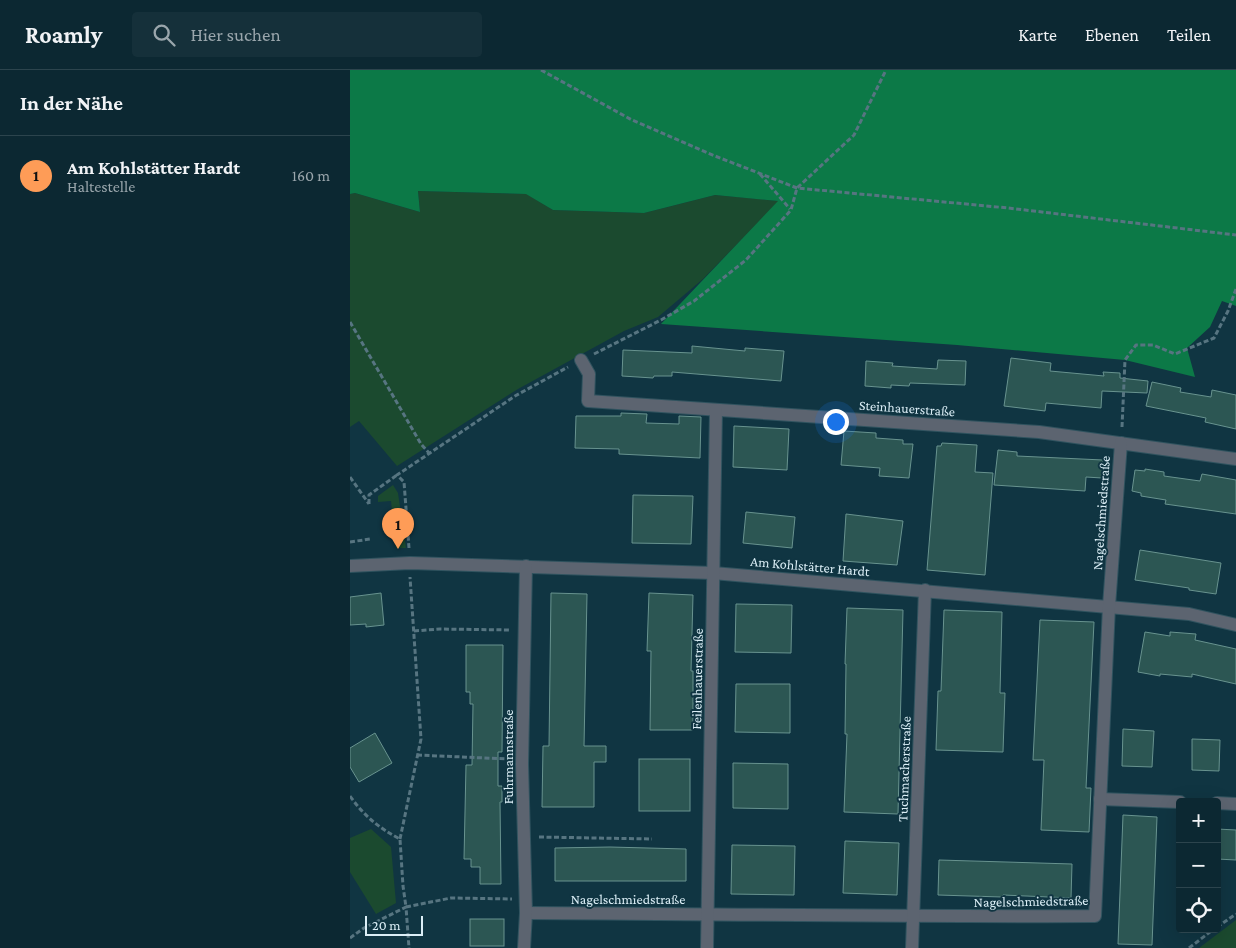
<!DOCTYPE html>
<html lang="de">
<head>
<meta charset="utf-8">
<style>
  :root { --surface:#0c2832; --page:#15303a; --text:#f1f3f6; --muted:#9aa6ac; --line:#2c444d; --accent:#fe9c57 }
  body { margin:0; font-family:"Crimson Pro",serif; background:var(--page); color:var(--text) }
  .controls { position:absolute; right:15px; bottom:15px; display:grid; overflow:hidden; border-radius:5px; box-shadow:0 5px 20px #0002 }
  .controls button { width:45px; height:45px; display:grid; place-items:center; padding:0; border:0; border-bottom:1px solid var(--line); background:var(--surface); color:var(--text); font:25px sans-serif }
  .scale { position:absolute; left:15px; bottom:12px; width:58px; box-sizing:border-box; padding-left:5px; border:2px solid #dbeef6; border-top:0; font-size:14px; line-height:18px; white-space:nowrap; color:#dbeef6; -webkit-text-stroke:4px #103542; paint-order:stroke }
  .you { position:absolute; left:485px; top:351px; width:18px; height:18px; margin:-12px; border:4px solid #fff; border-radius:50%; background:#1a73e8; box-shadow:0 0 0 8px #1a73e833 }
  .badge { display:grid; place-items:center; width:32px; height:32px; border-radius:50%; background:var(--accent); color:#111; font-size:16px; font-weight:700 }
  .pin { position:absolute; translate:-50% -41px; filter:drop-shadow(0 1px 2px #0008) }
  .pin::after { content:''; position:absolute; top:26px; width:18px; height:15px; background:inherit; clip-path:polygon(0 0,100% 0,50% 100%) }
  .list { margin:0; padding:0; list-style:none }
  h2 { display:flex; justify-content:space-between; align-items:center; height:65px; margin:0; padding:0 20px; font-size:21px }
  h2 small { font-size:16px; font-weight:400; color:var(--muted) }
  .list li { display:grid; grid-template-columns:32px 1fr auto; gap:15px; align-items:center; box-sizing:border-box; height:80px; padding:0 20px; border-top:1px solid var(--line) }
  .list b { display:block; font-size:19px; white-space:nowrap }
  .list p { margin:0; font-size:16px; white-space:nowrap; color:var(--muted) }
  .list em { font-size:16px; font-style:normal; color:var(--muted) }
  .icon { flex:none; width:28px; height:28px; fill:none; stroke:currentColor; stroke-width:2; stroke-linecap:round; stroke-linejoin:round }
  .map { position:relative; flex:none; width:886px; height:878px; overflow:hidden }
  header { display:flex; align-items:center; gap:30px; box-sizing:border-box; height:70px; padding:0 25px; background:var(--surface); border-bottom:1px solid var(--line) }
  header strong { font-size:24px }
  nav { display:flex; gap:28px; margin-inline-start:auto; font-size:18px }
  .search { width:350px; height:45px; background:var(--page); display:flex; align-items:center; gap:12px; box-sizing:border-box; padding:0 18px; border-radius:5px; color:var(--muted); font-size:19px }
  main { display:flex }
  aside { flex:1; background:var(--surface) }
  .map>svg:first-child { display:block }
  .green { fill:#1b4a2f }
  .forest { fill:#0c7947 }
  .building { fill:#2c5653; stroke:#68938f }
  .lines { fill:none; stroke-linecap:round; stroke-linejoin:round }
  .minor-casing { stroke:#30535f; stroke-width:14 }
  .path { stroke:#577581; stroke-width:3; stroke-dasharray:5 2.5; stroke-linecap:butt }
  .minor { stroke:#5c6470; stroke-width:12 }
  .labels { text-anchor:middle; stroke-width:4; stroke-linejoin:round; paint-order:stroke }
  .street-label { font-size:14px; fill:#dbeef6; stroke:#103542 }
</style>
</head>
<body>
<header>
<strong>Roamly</strong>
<div class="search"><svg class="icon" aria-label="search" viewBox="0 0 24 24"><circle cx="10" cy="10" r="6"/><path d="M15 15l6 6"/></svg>Hier suchen</div>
<nav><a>Karte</a><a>Ebenen</a><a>Teilen</a></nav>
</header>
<main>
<aside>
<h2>In der Nähe<small></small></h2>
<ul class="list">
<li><span class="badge">1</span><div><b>Am Kohlstätter Hardt</b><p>Haltestelle</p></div><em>160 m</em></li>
</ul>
</aside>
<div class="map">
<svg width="886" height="878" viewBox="0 0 886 878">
  <rect width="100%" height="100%" fill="#103542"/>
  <g class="green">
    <path d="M68,121l109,3 26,16 91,3 71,-18 64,6 -76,78 -45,38 -34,14 -106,58 -121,77 -38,-45 -9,6v-233l5,-1 65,19z"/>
    <path d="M43,415l5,8 8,55h-10l-5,-47 -13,1v-6z"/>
    <path d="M21,759l20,18 5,56 -20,11 -26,-42v-34z"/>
    <path d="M886,850v28h-37z"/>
  </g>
  <path class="forest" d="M0,0h886v236l-14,-5 -12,26 -23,21 8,29 -70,-17 -168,-15 -296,-21 117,-123 -63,-6 -71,18 -91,-3 -27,-16 -108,-3 2,21 -65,-19 -5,1z"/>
  <g class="building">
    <path d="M342,276l53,5v-3l39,3 -3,30 -109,-9v4h-18l-1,2 -31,-2 1,-26 69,3z"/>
    <path d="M661,288l40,5 -1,8 54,5 -1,-4 17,1v5l28,3 -1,12 -45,-2 -1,17 -55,-5 -1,8 -41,-5z"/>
    <path d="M588,290l28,1 -1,24 -55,-2 -1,3 -18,-1v3l-26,-2 1,-25 27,2 -1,3 45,3z"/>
    <path d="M802,312l29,6 -1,4 31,5 1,-7 24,5v34l-31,-7 1,-4 -60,-12z"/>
    <path d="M271,343l26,1 -1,9 33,1v-8l22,1 -1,41 -81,-4v-5l-44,-1 1,-32h45z"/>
    <path d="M384,356l55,3 -2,41 -54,-3z"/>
    <path d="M494,361l32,2v5l27,2v4h10l-4,34 -30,-2 1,-8 -39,-3z"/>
    <path d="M592,373l35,2 -2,27 18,1 -8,102 -58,-5 10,-124h4z"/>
    <path d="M648,380l19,2v4l86,4 -1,18 -16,-1 -1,14 -91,-6z"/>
    <path d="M795,399l19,3v4l36,5 2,-7 34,6v34l-71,-10 1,-4 -25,-4v-3l-9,-2 3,-21 10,1z"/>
    <path d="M283,425l60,1 -2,48 -59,-1z"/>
    <path d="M396,442l49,5 -3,31 -49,-5z"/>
    <path d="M496,444l57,7 -6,44 -54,-4z"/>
    <path d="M790,480l81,13 -5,31 -27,-4v-2l-54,-8z"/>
    <path d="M31,523l3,32 -18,2v-3l-16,1v-28z"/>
    <path d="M201,523l36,1 -3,152h22v16h-12v45h-52l1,-61h6z"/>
    <path d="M299,523l44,2 -2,76h2v59h-43l1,-79h-4z"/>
    <path d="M386,534l56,1 -1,48 -56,-1z"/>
    <path d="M497,538l56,2 -5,204 -54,-2 3,-78h-2l1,-70h-1z"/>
    <path d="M594,540l58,2 -2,81h5l-2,59 -67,-2 2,-59h3z"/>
    <path d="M690,550l54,2 -8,166h5l-2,44 -48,-2 3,-70h-11z"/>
    <path d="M795,562l25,4v-4l26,2 -1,6 41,9v35l-44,-10v3l-32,-3v2l-22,-4z"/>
    <path d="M116,575h37l-1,107h-4v34h4v16h-2l1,82h-21v-17h-9v-8h-7l2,-94h6l1,-61h-3v-12h-4z"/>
    <path d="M386,614h54v49l-55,-1z"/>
    <path d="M773,659l31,2 -2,36 -30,-1z"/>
    <path d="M25,663l17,30 -33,19 -9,-15v-19z"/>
    <path d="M842,669l28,1 -1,31 -27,-1z"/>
    <rect x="289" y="689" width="51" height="52"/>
    <path d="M383,693l55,1v45l-55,-1z"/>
    <path d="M773,745l34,2 -5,128 -34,-1z"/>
    <path d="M867,759l19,1v30l-19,-1z"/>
    <path d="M495,771l54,2 -2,52 -54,-2z"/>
    <path d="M382,775l63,1 -1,49 -63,-1z"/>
    <path d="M260,777l76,2v32h-131v-33z"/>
    <path d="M589,790l133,4 -1,34 -68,-3 -1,2 -64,-2z"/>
    <rect x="120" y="849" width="34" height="27"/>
  </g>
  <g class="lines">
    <defs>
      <g id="minor">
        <path d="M231,290l8,14 -1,27 451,31 197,27"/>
        <path d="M0,496l60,-3 303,10 476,41 47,11"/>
        <path d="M750,729l80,3"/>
        <path d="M867,733l19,1"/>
        <path d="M176,843c190,1 379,4 569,3l14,-310 12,-163"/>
        <path d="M174,878l2,-35 -4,-149 4,-198"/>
        <path d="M357,878l9,-538"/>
        <path d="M562,878l13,-358"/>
      </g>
    </defs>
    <use href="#minor" class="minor-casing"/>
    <g class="path">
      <path d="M191,0l91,50 83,36 82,32 211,20 228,27"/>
      <path d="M410,104l30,35"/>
      <path d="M0,252l71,122 8,9"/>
      <path d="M244,284l67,-34 33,-19 52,-41 45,-50 6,-22 57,-53 32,-65"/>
      <path d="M772,357l3,-67 11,-15h17l22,9 39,-16 14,-27 8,-22"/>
      <path d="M0,407l19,27"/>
      <path d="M19,434v-9l28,-20"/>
      <path d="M0,472l20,-3"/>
      <path d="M59,478l-5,-66 -7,-7 118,-79 53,-29"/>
      <path d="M64,561l26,-2 71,1"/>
      <path d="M67,685l91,4"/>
      <path d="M0,726c14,20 29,32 50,43l3,47 3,21 45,-9 61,1"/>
      <path d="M189,767l113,2"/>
      <path d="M50,769l21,-100 -11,-162"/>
      <path d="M867,857l19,-13"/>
      <path d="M0,868l14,-10 42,-21 3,41"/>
      <path d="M839,878l25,-19"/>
    </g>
    <use href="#minor" class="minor"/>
  </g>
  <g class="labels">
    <g class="street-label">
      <text transform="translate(557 338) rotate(4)" y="5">Steinhauerstraße</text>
      <text transform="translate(751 443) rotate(-86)" y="5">Nagelschmiedstraße</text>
      <text transform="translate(460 496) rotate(5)" y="5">Am Kohlstätter Hardt</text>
      <text transform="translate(347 609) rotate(-89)" y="5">Feilenhauerstraße</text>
      <text transform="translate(158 687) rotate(-90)" y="5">Fuhrmannstraße</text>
      <text transform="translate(554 699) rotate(-88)" y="5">Tuchmacherstraße</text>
      <text x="278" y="834">Nagelschmiedstraße</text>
      <text transform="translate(681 831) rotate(-1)" y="5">Nagelschmiedstraße</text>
    </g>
  </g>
</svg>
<div class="controls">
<button>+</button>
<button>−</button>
<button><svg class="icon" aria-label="locate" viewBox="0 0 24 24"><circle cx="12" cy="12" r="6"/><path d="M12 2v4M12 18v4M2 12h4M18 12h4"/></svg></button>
</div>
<div class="scale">20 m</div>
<div class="you"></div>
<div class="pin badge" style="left:48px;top:479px">1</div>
</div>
</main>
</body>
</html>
